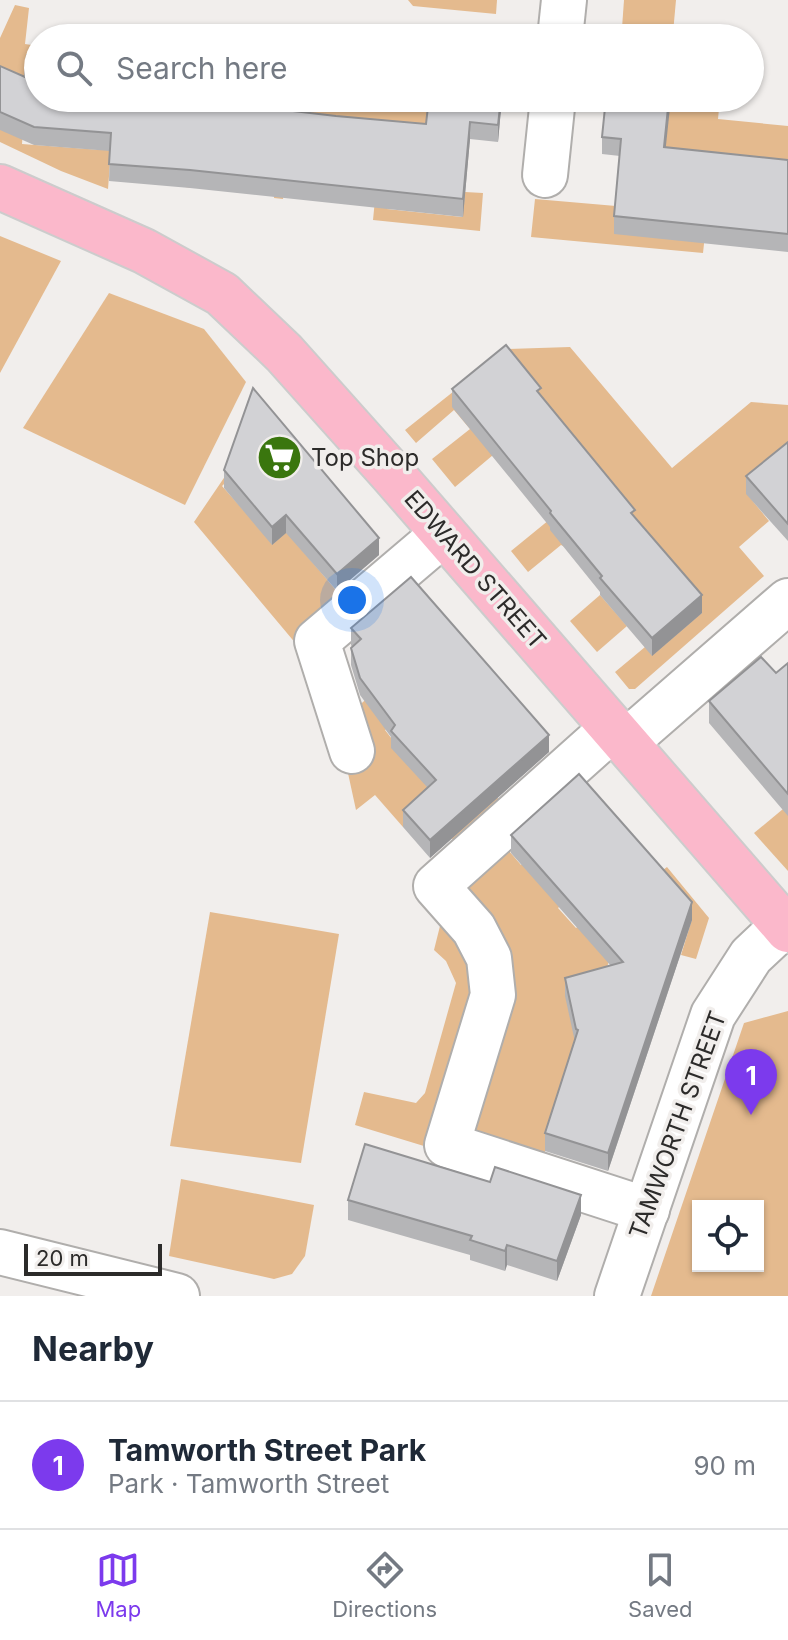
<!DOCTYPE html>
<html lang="en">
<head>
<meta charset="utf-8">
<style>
  :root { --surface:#fff; --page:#f2f2f3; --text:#1f2937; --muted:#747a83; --line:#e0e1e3; --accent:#7c3aed }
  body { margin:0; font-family:Inter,sans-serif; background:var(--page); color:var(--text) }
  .controls { position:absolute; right:24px; bottom:24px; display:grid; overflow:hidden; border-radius:0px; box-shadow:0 2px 6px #0004 }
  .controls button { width:72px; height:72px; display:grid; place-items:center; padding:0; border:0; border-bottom:2px solid var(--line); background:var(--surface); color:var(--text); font:40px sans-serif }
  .scale { position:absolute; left:24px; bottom:20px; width:138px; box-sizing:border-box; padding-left:8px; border:4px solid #2c2b2a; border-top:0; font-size:22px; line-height:28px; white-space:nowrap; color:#2c2b2a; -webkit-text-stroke:6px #f1eeec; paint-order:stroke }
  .you { position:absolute; left:352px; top:600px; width:28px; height:28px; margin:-20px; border:6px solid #fff; border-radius:50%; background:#1a73e8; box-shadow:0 0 0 12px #1a73e833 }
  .badge { display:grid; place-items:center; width:52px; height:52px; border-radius:50%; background:var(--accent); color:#fff; font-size:26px; font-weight:700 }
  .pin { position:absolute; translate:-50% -66px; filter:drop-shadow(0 2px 4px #0008) }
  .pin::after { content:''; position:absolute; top:42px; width:28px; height:24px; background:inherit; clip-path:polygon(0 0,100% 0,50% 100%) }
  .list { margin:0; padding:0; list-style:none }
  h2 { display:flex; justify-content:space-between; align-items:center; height:104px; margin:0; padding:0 32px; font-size:34px }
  h2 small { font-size:26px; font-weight:400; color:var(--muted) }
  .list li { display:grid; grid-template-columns:52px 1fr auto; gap:24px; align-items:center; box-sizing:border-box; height:128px; padding:0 32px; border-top:2px solid var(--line) }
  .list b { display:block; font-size:30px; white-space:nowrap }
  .list p { margin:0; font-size:26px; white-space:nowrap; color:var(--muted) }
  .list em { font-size:26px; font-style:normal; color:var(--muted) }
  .icon { flex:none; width:44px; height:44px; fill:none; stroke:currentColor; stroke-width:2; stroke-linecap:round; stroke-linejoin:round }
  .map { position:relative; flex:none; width:788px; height:1296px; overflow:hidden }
  .search { position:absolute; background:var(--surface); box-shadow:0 2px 6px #0004; left:24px; right:24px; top:24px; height:88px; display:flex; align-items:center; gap:20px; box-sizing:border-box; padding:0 28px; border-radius:44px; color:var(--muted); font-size:30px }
  .sheet { height:232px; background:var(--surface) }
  nav { display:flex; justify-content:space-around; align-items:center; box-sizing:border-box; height:112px; border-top:2px solid var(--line); background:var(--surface); font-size:22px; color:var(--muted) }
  nav a { display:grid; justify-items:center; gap:4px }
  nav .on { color:var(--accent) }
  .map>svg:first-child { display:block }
  .green { fill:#e4ba8e; fill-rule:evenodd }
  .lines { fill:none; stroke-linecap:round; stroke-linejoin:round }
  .minor-casing { stroke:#b0aeac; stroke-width:48 }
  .major-casing { stroke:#ccc; stroke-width:48 }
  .minor { stroke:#fff; stroke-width:44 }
  .major { stroke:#fbb8cb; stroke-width:44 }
  .wall { fill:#b5b5b7 }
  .shaded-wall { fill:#939395 }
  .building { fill:#d2d2d5; stroke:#939395; stroke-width:2 }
  .labels { text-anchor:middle; stroke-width:7; stroke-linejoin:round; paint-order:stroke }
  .poi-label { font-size:24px; fill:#2c2b2a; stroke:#f1eeec; text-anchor:start }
  .street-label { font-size:24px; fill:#2c2b2a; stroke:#f1eeec }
</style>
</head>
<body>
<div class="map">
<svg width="788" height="1296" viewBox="0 0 788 1296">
  <rect width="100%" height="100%" fill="#f1eeec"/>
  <g class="green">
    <path d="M408,0h89l-1,14 -83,-8z"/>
    <path d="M624,0h52l-3,33 -51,-5z"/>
    <path d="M15,5l14,3 -4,36 13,2v27h-11l-5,71 79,6 4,-52h325l-3,37 -34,19 -6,55 75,8 3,-25 18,1 -3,38 -107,-11 8,-82 -92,-9 -6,70 -9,-1 6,-71 -80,-8 -6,69 -9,-1 6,-70 -77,-6 -6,78 -47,-18 -61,-29v-104z"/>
    <path d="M671,98h49l-2,21 70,7v53l-76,-9 -9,83 -172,-16 4,-38 81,7 37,-5z"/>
    <path d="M0,236l61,25 -61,112z"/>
    <path d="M109,293l95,36 42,53 -61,123 -162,-77z"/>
    <path d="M570,347l102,121 79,-66 37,3v55l-41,34 22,27 -30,26 25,29 -129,113h-6l-14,-17 30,-25 57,-34 -141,-68 -33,27 -17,-21 60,-49 -54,-67 -62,52 -23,-28 38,-30 -16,-19 -38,33 -11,-13 102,-81z"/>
    <path d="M230,469l5,4 -13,13 24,27 82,-17 -33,46 52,61 -50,42 -103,-123z"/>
    <path d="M600,595l27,31 -30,26 -27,-31z"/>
    <path d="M395,675l6,42 -16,13 10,13 95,47 14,15 -45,41 -35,-38 -21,19 -28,-32 -19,15 -10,-46 4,-51z"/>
    <path d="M783,809l5,5v57l-34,-38z"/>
    <path d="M504,845l17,20 20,-18 37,42 -20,19 18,20 23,-18 21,23 -30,78 -49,153 -80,-25 27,-86 -29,-167z"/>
    <path d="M667,867l42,51 -13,41 -15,-4 11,-36 -37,-43z"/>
    <path d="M210,912l129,22 -38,229 -131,-17z"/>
    <path d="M443,914l36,50 -42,186 -82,-25 9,-33 52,11 9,-10 31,-110 -10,-22 -12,-11z"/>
    <path d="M788,1011v285h-137l93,-273zM698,1206h60v60h-60z"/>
    <path d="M181,1179l133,26 -9,51 -13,18 -18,5 -105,-23z"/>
  </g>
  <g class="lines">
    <defs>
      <g id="minor">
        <path d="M560,38l4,-38"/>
        <path d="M545,175l8,-77"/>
        <path d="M613,728l-177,158 38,43 15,29 4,37 -46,150 200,65"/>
        <path d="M626,742l162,-141"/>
        <path d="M352,751l-35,-110 126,-107"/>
        <path d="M0,1252l177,44"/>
        <path d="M617,1296l96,-281 38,-59 33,-31"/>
      </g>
      <path id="major" d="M0,187l144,64 78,43 62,59 109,122 395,455"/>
    </defs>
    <use href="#minor" class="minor-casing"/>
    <use href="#major" class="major-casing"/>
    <use href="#minor" class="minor"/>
    <use href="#major" class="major"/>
  </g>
  <g class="wall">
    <path d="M0,66l38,32 298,18 90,8 3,-26h73l-4,44 -28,-3 -7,78 -273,-29 -81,-7 1,-30 -76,-6 -34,-15z"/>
    <path d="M606,98l60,49 122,13v92l-174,-18v-18l6,-60 -18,-2v-17z"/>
    <path d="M452,389l89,7 94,122 67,95 -50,43 -52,-61v-3l-50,-62v-3l-98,-120z"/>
    <path d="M788,442v99l-42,-47v-18z"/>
    <path d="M224,470l155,85 -42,36 -51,-58 -14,12 -48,-57z"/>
    <path d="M351,628l198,124 -119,106 -27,-31v-17l24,-23 -36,-39v-11l-31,-42 -9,-30v-17l1,-1 -1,-2z"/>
    <path d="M788,663v153l-79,-93v-22l67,-28z"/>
    <path d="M511,835l181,85 -84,251 -63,-20v-18l30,-91 -10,-46v-18l46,-12 -100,-113z"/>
    <path d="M348,1200l233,15 -24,66 -50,-16 -2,6 -35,-11v-5l-122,-35z"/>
  </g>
  <g class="shaded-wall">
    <path d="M501,98h1l-4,44v-17z"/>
    <path d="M669,98h2l-7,66v-17z"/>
    <path d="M470,122v17l-7,78v-18z"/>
    <path d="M286,515v18l-14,12v-18z"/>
    <path d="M379,538v17l-42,36v-17z"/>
    <path d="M702,595v18l-50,43v-18z"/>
    <path d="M549,735v17l-119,106v-18z"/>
    <path d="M692,902v18l-84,251v-18z"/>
    <path d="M581,1195v20l-24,66v-20z"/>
    <path d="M507,1245v20l-2,6v-20z"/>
  </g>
  <g class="building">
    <path d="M27,55h11v43h143l155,18 90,8 3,-26h72l-3,27 -28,-3 -7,77 -273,-29 -81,-6 2,-31 -77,-6 -34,-15v-46l25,11z"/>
    <path d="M606,98h63l-5,49 124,13v74l-174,-18 7,-77 -19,-2z"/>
    <path d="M506,345l35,43 -4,3 98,119 -4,3 71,82 -50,43 -52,-60 2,-2 -52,-63 1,-2 -99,-122z"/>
    <path d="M253,388l126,150 -42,36 -51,-59 -14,12 -48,-57z"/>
    <path d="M788,442v82l-42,-48z"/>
    <path d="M411,577l138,158 -119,105 -27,-30 33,-30 -45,-49 4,-6 -35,-47 -9,-30 10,-9 -10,-11z"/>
    <path d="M761,657l15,16 12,-10v131l-79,-93z"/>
    <path d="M579,774l113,128 -84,251 -63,-20 33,-103 -2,-1 -11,-51 58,-16 -112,-127z"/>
    <path d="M365,1144l125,38 5,-15 86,28 -24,66 -50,-16 -2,6 -35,-11 2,-4 -124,-36z"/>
  </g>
  <defs>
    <symbol id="supermarket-disc" viewBox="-11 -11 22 22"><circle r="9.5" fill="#3a760e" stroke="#f1eeec"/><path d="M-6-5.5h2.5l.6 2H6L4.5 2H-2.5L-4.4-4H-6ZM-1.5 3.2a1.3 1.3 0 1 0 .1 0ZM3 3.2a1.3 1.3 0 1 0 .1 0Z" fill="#fff"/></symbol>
  </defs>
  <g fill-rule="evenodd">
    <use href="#supermarket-disc" x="254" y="432" width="51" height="51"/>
  </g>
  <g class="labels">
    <g class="poi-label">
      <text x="311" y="466">Top Shop</text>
    </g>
    <g class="street-label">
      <text transform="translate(475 570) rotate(49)" y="8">EDWARD STREET</text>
      <text transform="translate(678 1125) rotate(-70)" y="8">TAMWORTH STREET</text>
    </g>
  </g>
</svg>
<div class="controls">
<button><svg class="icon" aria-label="locate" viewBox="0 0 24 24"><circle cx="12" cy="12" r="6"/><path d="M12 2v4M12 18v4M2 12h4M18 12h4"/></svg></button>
</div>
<div class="scale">20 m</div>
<div class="you"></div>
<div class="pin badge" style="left:751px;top:1115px">1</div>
<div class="search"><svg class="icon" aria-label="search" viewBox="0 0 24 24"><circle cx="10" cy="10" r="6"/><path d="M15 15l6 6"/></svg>Search here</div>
</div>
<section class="sheet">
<h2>Nearby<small></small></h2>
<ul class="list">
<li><span class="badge">1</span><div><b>Tamworth Street Park</b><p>Park · Tamworth Street</p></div><em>90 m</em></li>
</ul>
</section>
<nav>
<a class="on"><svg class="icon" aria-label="map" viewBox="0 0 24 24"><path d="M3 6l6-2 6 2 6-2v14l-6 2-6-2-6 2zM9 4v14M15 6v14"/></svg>Map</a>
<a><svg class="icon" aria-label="directions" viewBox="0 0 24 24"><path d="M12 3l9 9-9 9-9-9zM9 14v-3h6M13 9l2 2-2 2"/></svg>Directions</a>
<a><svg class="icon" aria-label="saved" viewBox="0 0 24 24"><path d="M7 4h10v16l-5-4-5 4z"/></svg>Saved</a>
</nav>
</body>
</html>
